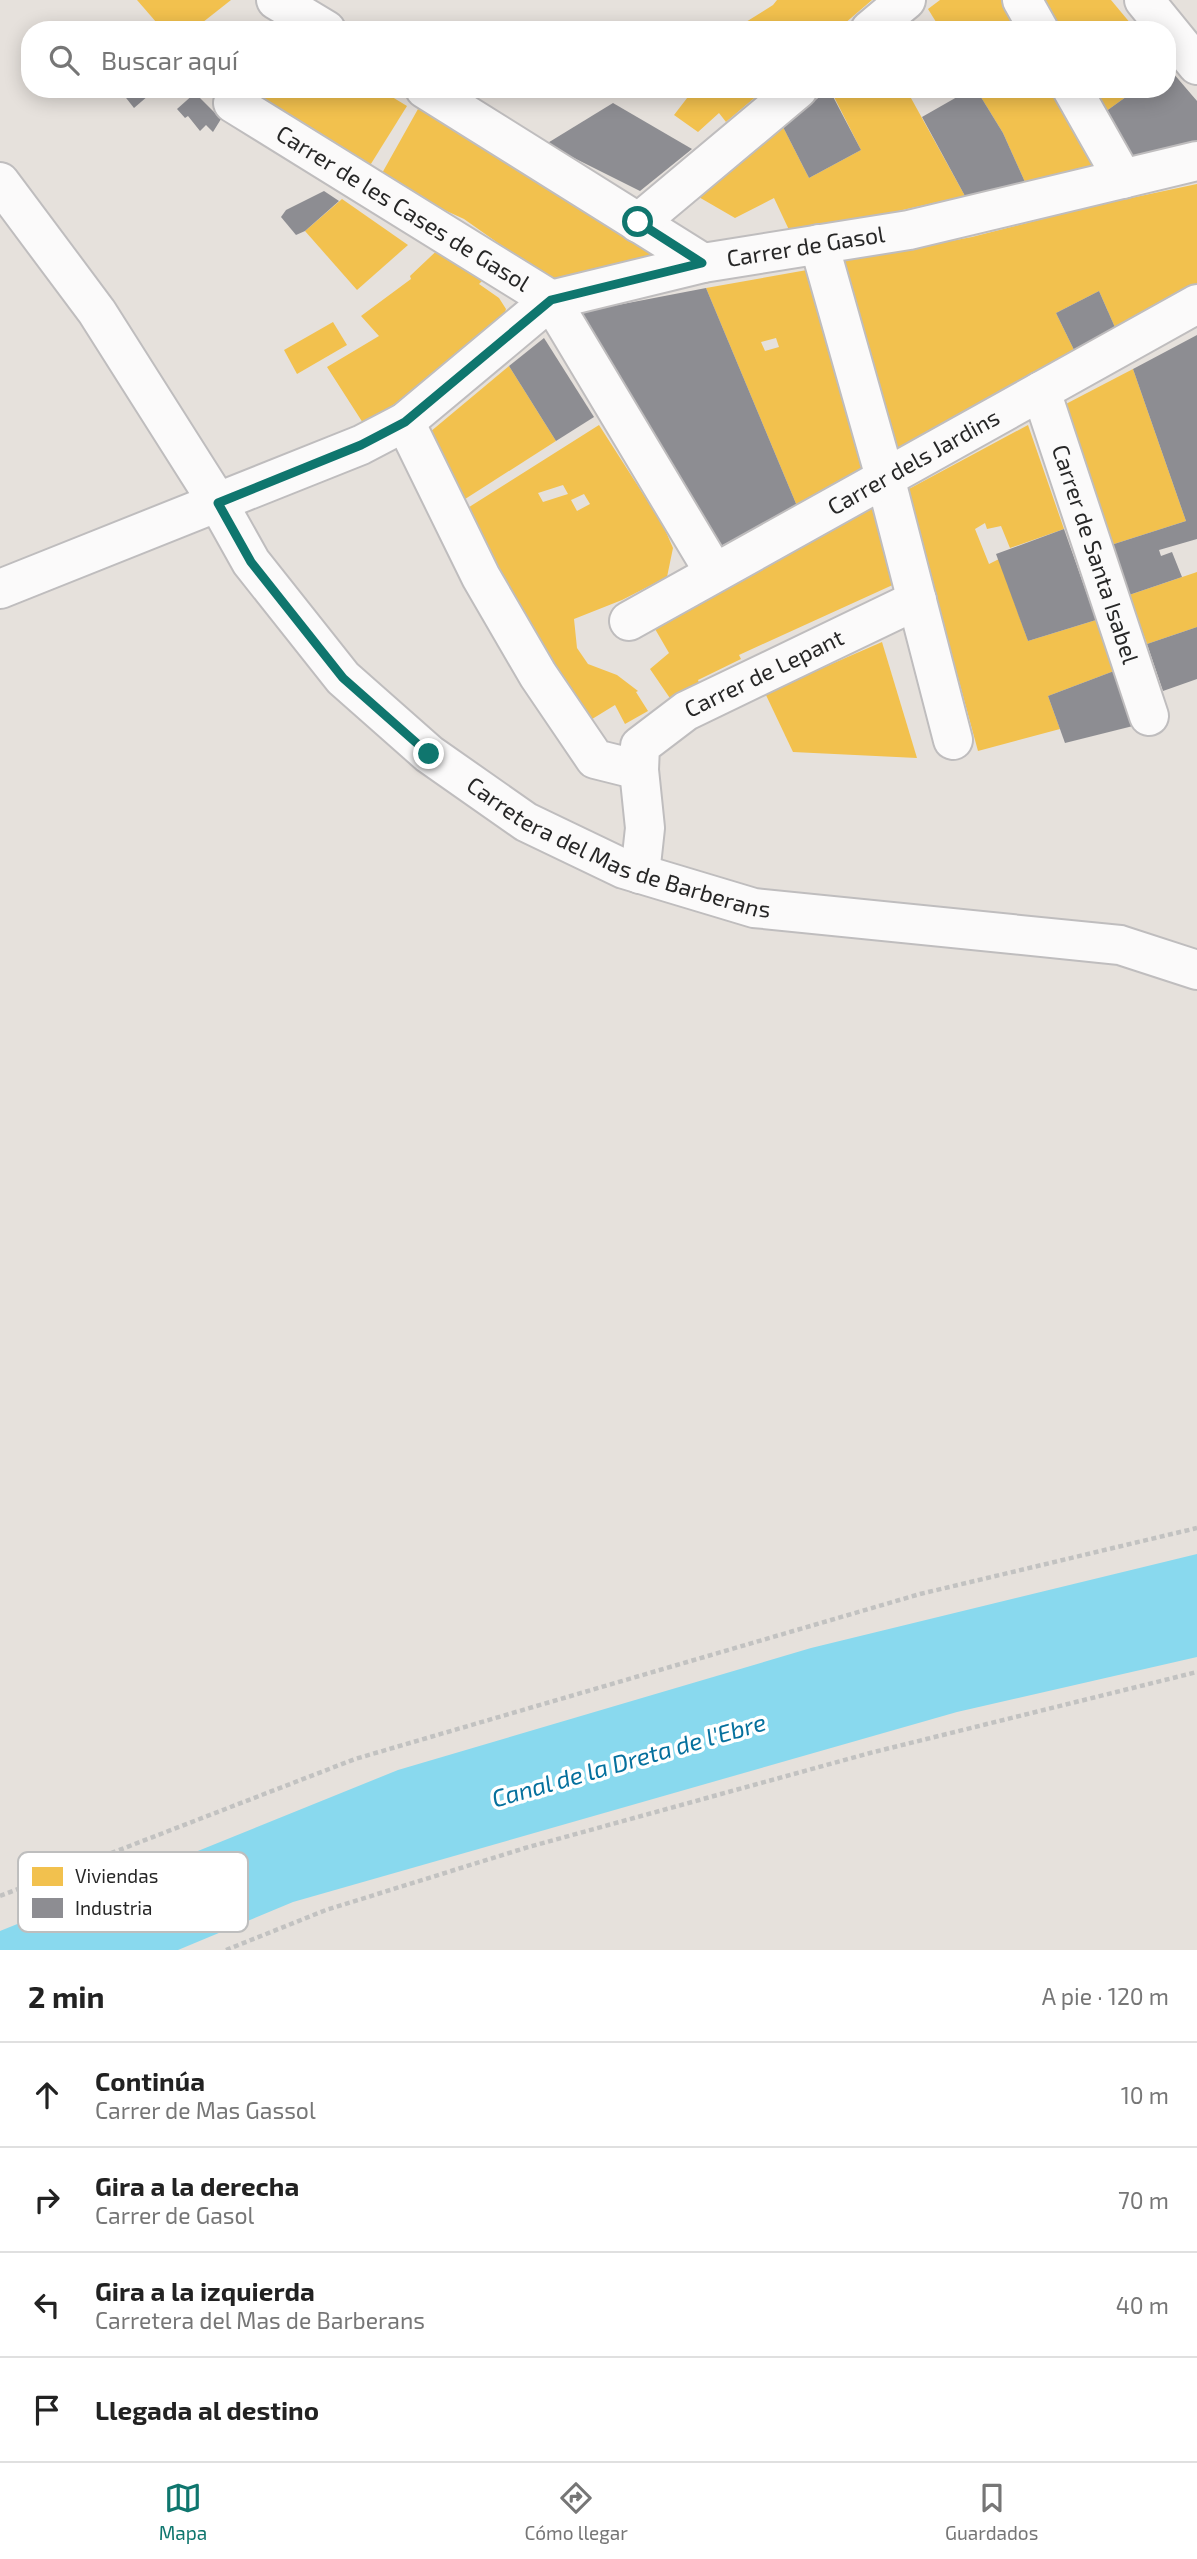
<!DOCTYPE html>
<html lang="es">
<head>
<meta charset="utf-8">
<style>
  :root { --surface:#fff; --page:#f6f6f6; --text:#222; --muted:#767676; --line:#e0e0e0; --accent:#0f766e }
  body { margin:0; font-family:"Exo 2",sans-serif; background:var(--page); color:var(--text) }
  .stop { position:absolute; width:21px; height:21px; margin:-16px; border:5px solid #0f766e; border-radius:50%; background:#fff }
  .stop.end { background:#0f766e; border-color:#fff; box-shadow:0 2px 7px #0008 }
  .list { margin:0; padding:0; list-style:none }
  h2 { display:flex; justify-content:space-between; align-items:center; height:91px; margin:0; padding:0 28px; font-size:30px }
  h2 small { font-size:23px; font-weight:400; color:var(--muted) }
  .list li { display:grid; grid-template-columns:46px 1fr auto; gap:21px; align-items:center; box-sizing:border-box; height:105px; padding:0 28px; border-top:2px solid var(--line) }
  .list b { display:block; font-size:26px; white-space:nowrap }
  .list p { margin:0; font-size:23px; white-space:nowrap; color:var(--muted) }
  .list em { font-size:23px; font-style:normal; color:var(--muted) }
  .icon { flex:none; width:38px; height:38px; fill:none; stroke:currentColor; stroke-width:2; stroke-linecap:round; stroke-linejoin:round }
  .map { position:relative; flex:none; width:1197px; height:1950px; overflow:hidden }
  .search { position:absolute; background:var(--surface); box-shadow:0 4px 18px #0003; left:21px; right:21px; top:21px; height:77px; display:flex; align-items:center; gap:18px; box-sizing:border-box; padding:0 24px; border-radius:28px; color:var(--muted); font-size:26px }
  .sheet { height:511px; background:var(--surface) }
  nav { display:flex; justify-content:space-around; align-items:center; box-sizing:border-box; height:98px; border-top:2px solid var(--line); background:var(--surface); font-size:19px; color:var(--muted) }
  nav a { display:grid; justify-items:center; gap:4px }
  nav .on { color:var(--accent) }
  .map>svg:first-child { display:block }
  .water { fill:#89d9ee }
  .homes { fill:#f2c14e; fill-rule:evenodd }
  .industry { fill:#8d8d92 }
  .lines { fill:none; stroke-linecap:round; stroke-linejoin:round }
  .street-casing { stroke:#bfbdbe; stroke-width:42 }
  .secondary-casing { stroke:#bfbdbe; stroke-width:42 }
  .path { stroke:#c2c2c1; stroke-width:4.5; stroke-dasharray:5 3.5; stroke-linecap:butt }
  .street { stroke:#fbfafa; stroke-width:38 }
  .secondary { stroke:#fbfafa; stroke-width:38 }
  .route { stroke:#0f766e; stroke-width:9 }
  .labels { text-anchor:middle; stroke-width:7; stroke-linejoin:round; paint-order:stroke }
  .street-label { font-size:23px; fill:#272727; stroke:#fff }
  .water-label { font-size:24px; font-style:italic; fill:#05709d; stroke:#fff }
  .key { fill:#fff; stroke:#bebebe; stroke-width:2 }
  .key-label { font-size:19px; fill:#272727 }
</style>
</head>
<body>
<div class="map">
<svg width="1197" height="1950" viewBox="0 0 1197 1950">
  <rect width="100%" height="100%" fill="#e6e1dc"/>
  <path class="water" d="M1197,1554v103l-240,55 -664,190 -115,48h-178v-19l398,-161 413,-122z"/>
  <g class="homes">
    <path d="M137,0h94l-38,30h-30z"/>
    <path d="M777,0h95l-35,30h-104l40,-25z"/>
    <path d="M940,0h63l17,30h-79l-13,-21z"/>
    <path d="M1039,0h72l25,30h-80z"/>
    <path d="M257,89h122l28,17 -38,61 -118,-69z"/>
    <path d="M694,89h71l-39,33 -7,-9 -21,19 -24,-17z"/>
    <path d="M830,89h76l59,107 -129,29 -46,7 -16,-34 -39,20 -38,-22 86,-69 26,51 52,-28z"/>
    <path d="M976,89h77l43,74 -2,4 -69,15 -22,-49z"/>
    <path d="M1091,89h46l-32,23z"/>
    <path d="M418,109l38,20 195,123 3,4 -101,26 -89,-63 -46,-21 -37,-23z"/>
    <path d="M1197,184v105l-80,43 -18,-41 -43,22 20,41 -180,98 -58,-190 134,-25 126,-32z"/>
    <path d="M342,199l66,46 -51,45 -52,-59z"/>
    <path d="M447,241l36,39 -4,4 20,14 7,11 -3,10 -86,72 -54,32 -36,-56 52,-31 -18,-20 50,-37 -1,-3z"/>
    <path d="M807,270l55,201 -65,35 -91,-218zM776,338l3,9 -14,4 -4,-9z"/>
    <path d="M333,322l14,23 -50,29 -13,-24z"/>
    <path d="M509,366l47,75 -94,60 -32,-69z"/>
    <path d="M1133,369l53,152 -75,24 -49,-139z"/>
    <path d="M599,425l64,100 10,23 -6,29 -45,23 -48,19 3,29 11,16 29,11 21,16 -2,1 12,19 -23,13 -10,-19 -31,19 -57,-88 -61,-127zM563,485l5,9 -25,8 -5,-9zM584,494l6,10 -13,7 -6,-11z"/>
    <path d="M1028,425l36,104 -54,19 -9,-22 -14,3 -2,-6 -10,6 14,35 10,-5 29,82 68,-21 18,51 -66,25 12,33 -82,22 -71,-261z"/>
    <path d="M872,504l25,79 -158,72 2,4 -43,21 7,19 -27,11 -28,-41 19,-16 -18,-31z"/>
    <path d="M1197,572v55l-50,17 -18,-49z"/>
    <path d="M882,642l35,116 -124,-6 -28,-59z"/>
  </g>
  <g class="industry">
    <path d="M1167,66l30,35v46l-63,15 -29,-50 32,-23h30z"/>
    <path d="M119,89h37l-22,19z"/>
    <path d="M829,89l32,61 -52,28 -26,-51z"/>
    <path d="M971,89h5l27,44 22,49 -60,14 -43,-79z"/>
    <path d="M195,93l26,26 -8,13 -7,-7 -6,6 -12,-15 -3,2 -8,-9z"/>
    <path d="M613,103l79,46 -52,42 -94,-47z"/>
    <path d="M324,191l15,10 -34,30 -9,4 -15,-18 5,-7z"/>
    <path d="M706,288l91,218 -78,41 -143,-234z"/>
    <path d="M1099,291l18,41 -41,22 -20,-41z"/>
    <path d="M1197,335v204l-38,11 2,6 11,-4 10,25 -53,18 -18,-50 75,-24 -53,-152z"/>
    <path d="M544,338l50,79 -38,24 -47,-75z"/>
    <path d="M1064,529l32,91 -68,21 -32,-87z"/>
    <path d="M1197,627v52l-34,12 -16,-47z"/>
    <path d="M1114,671l19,55 -68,17 -17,-47z"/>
  </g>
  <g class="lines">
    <defs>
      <g id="street">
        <path d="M276,0l50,30"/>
        <path d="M1022,0l17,30"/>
        <path d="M1144,0l53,65"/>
        <path d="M870,30l36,-30"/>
        <path d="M425,89l278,174"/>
        <path d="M1072,89l51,90"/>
        <path id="s1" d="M233,103l318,197 163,272"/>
        <path d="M638,223l160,-134"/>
        <path d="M819,244l66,233 68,263"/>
        <path id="s2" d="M1041,391l108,325"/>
        <path d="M405,422l76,155 57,98 57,84 44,11"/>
        <path id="s3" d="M0,589l361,-144 44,-23 146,-122 152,-37 206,-33 288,-69"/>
        <path id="s4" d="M629,621l568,-317"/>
        <path id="s5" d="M640,874l5,-46 -6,-58 1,-24 46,-35 231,-111"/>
      </g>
      <g id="secondary">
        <path id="s6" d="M0,182l97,130 121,191 33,59 92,116 86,76 97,68 98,47 130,39 366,37 77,25"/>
      </g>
    </defs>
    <use href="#street" class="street-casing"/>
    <use href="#secondary" class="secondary-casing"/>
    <g class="path">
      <path d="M0,1896l355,-137 565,-165 277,-66"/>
      <path d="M226,1950l100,-40 199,-62 345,-95 327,-81"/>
    </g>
    <use href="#street" class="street"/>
    <use href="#secondary" class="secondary"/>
  </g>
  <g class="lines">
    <path class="route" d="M429,754l-86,-76 -92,-116 -33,-59 143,-58 44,-23 146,-122 151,-37 -64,-41"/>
  </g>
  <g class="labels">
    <g class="street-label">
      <text dy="8" stroke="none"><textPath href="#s1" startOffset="200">Carrer de les Cases de Gasol</textPath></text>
      <text dy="8" stroke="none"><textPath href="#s3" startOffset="889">Carrer de Gasol</textPath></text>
      <text dy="8" stroke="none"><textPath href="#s4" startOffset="326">Carrer dels Jardins</textPath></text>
      <text dy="8" stroke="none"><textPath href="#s2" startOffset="172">Carrer de Santa Isabel</textPath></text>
      <text dy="8" stroke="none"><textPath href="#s5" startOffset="273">Carrer de Lepant</textPath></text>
      <text dy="8" stroke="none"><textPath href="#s6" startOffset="933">Carretera del Mas de Barberans</textPath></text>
    </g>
    <g class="water-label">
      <text transform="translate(629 1761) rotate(-16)" y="8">Canal de la Dreta de l'Ebre</text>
    </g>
  </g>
  <rect x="18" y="1852" width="230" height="80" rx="10" class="key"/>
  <rect x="32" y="1867" width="31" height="19" fill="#f2c14e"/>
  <rect x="32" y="1898" width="31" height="20" fill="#8d8d92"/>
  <g class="key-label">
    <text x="75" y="1883">Viviendas</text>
    <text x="75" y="1915">Industria</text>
  </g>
</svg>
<div class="stop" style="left:638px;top:222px"></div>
<div class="stop end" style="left:429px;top:754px"></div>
<div class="search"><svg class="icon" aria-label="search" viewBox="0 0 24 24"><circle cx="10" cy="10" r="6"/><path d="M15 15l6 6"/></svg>Buscar aquí</div>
</div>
<section class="sheet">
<h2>2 min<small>A pie · 120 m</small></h2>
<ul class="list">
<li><svg class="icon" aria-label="ahead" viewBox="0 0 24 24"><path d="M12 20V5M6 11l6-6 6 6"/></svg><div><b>Continúa</b><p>Carrer de Mas Gassol</p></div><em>10 m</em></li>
<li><svg class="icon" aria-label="right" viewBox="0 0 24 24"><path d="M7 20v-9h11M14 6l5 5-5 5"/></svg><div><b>Gira a la derecha</b><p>Carrer de Gasol</p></div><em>70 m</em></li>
<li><svg class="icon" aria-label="left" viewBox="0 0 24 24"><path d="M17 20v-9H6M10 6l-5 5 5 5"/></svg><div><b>Gira a la izquierda</b><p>Carretera del Mas de Barberans</p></div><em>40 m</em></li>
<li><svg class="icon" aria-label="arrive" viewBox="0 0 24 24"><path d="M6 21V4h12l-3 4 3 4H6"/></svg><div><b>Llegada al destino</b></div></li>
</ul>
</section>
<nav>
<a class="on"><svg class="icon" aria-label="map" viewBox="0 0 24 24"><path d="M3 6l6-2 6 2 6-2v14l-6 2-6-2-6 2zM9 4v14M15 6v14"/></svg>Mapa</a>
<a><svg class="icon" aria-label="directions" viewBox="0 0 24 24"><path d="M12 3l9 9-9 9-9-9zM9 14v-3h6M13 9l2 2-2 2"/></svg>Cómo llegar</a>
<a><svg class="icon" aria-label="saved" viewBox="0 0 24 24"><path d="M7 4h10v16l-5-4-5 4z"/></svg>Guardados</a>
</nav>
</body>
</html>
